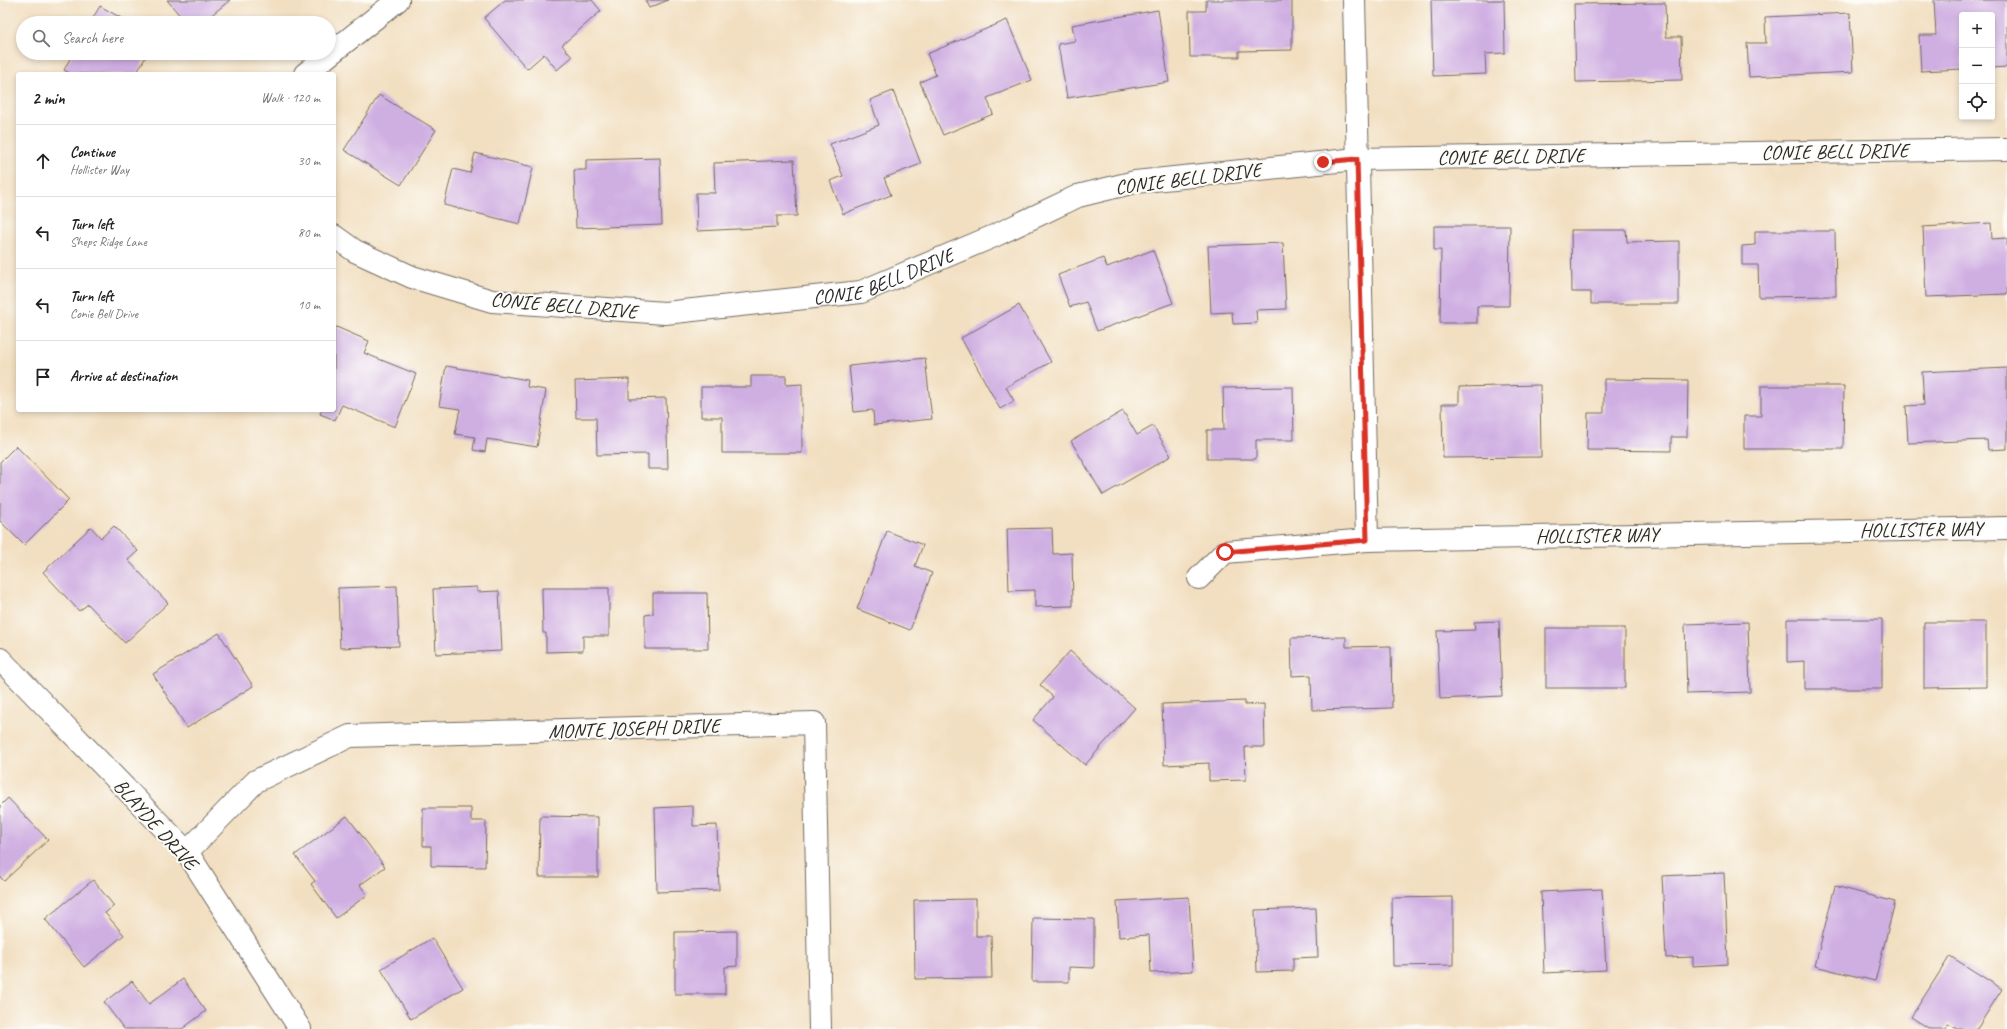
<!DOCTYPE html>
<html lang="en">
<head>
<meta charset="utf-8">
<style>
  :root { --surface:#fff; --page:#f2f2f2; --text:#222; --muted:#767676; --line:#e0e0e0 }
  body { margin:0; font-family:Caveat,sans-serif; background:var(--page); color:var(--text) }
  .controls { position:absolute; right:12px; top:12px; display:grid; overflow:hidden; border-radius:4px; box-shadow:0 2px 6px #0003 }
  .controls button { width:36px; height:36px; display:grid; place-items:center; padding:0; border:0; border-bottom:1px solid var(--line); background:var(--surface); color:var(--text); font:20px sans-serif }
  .stop { position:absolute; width:12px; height:12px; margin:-9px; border:3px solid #d93025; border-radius:50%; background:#fff }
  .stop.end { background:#d93025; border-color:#fff; box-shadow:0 1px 4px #0008 }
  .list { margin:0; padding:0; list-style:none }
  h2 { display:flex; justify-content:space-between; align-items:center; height:52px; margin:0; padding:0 16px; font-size:17px }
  h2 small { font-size:13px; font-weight:400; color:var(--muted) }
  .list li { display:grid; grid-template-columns:26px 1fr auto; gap:12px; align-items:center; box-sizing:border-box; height:72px; padding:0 16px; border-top:1px solid var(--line) }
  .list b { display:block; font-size:15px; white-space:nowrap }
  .list p { margin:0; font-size:13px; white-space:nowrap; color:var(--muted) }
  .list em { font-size:13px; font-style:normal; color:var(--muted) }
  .icon { flex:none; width:22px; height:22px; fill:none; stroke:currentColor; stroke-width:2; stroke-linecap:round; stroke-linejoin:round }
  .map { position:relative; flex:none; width:2007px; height:1029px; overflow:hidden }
  .search { position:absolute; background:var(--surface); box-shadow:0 2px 6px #0003; left:16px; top:16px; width:320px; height:44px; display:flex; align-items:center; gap:10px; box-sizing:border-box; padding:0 14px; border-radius:22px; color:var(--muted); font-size:15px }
  .panel { position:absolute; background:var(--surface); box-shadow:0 2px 6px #0003; left:16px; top:72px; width:320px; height:340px; border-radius:4px }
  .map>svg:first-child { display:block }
  .building { fill:#cfaee2 }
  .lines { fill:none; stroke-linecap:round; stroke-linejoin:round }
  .minor-casing { stroke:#716a60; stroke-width:24 }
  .minor { stroke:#fff; stroke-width:22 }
  .route { stroke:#d93025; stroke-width:5 }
  .labels { text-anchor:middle; stroke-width:4; stroke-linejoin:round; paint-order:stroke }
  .street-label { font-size:20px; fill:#2b2b2b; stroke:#fdfcf7 }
</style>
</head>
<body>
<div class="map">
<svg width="2007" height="1029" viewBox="0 0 2007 1029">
  <rect width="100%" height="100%" fill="#fdfcf7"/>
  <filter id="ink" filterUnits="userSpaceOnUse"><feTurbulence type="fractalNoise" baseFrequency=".025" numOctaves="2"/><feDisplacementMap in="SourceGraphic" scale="8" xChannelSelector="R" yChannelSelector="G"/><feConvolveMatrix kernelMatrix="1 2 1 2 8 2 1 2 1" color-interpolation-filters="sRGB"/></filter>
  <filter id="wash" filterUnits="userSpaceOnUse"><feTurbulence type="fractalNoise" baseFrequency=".012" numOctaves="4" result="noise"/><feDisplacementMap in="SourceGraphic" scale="16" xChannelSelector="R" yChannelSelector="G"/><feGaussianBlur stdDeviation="0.9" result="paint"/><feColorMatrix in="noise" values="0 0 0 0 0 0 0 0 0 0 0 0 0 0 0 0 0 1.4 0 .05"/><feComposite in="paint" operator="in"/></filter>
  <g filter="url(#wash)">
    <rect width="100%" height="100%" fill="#f2dfc1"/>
    <g id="blocks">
      <g class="building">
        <path d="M167,0h63l-28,23h-16z"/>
        <path d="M505,0h87l9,11 -39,34 10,12 -15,13 -13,-16 -17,15 -43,-51z"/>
        <path d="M645,0h23l-19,8z"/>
        <path d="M1206,0h86v50l-53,1v6h-49l-1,-46h17z"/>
        <path d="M1431,0h73l1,53 -20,1 1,20 -53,2z"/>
        <path d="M1934,0h73v67l-15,1v-53h-30v54l-41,2 -2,-36h17z"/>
        <path d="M1665,3l1,34h15l1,43 -106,2 -2,-78z"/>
        <path d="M100,6l30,17h-40z"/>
        <path d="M1158,10l11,72 -102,16 -9,-54 17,-3 -3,-16z"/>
        <path d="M1850,13l3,59 -104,5 -2,-34h19l-1,-26z"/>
        <path d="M1007,20l25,60 -45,18 6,16 -50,21 -23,-53 16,-7 -9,-21z"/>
        <path d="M73,53h75l-12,21h-65l-7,-4z"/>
        <path d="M893,91l28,73 -37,14 7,17 -48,19 -13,-33 13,-5 -13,-32 49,-19 -9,-25z"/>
        <path d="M379,95l57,35 -35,55 -57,-35z"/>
        <path d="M475,153l58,14 -13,57 -76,-19 9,-36 17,4z"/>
        <path d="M660,158l2,67 -86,3 -2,-58h12v-10z"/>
        <path d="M794,160l3,56h-20v11l-80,4 -1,-38h19l-1,-30z"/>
        <path d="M1991,223l1,16 15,-1v56l-81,3 -3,-70z"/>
        <path d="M1434,226h76l-1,80h-32v17h-37l1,-73h-7z"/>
        <path d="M1571,230h55l1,12 52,-1v63h-88v-12h-19z"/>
        <path d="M1755,231h80l1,65 -77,1 -1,-32h-16v-19l13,-1z"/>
        <path d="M1283,243l3,66 -30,1 1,13 -24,1 -1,-12 -21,1 -3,-67z"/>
        <path d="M1153,250l20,53 -76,28 -11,-29 -16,5 -12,-32 45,-17 4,9z"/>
        <path d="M1019,305l32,57 -45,25 8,14 -14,8 -39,-71z"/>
        <path d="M334,326l35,15 -5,12 52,21 -21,53 -53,-22 -7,15 -15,-6 2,-4h12z"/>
        <path d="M925,358l7,61 -58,6 -1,-15 -19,2 -5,-46z"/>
        <path d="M446,366l82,14 -1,7 19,3 -9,57 -50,-8 -2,13 -12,-2 2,-13 -20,-3 5,-25 -21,-3z"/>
        <path d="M2007,368v81l-19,1 -1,-10 -79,3 -2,-37 18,-1 -2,-33z"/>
        <path d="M751,376h35v9l16,-1v69h-80v-36h-21v-30h50z"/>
        <path d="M629,379v20l37,-1 2,71h-20v-15l-51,1 -1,-37h-20l-1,-37z"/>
        <path d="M1604,379l84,1 -1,57h-16v14l-84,-1 1,-37h16z"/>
        <path d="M1540,385l1,72 -98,1 -1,-54h17v-17z"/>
        <path d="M1761,386h83l-1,63h-99v-33h17z"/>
        <path d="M1293,387l1,53h-38v19h-49v-29h17l-1,-42z"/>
        <path d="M1123,411l14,24 16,-9 18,30 -68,39 -32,-54z"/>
        <path d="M16,446l53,54 -45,45 -24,-24v-59z"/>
        <path d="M114,526l24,25 -10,9 40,43 -43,40 -37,-39 -9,7 -36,-39 48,-45 10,11z"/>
        <path d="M1052,528l1,26 19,-1 1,53 -38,1v-17l-26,1 -2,-62z"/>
        <path d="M887,531l36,14 -8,21 17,7 -22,57 -53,-21z"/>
        <path d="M397,586l2,60 -59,2 -2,-60z"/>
        <path d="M477,587v5l22,-1 3,60 -66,3 -3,-65z"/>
        <path d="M542,588h67v48h-26v15l-37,1v-19h-3z"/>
        <path d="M653,593h54l1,56h-63v-34l8,-1z"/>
        <path d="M1787,619h95v70h-77v-28l-18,1z"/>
        <path d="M1499,621l3,75 -62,3 -3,-68 38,-1 -1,-8z"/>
        <path d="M1748,622l2,70 -63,2 -2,-70z"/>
        <path d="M1924,622h62v65l-62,1z"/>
        <rect x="1546" y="628" width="79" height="60"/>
        <path d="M219,633l34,53 -66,42 -34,-54z"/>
        <path d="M1346,637v10l45,-1 1,62 -80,2 -1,-35 -19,1 -1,-38z"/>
        <path d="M1070,651l65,57 -50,57 -52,-45 20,-23 -13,-12z"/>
        <path d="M1245,701v4l19,-1 1,43h-20l1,33 -37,1v-18l-45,2 -2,-61z"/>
        <path d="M8,798l40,42 -44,41 -4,-4v-71z"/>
        <path d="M693,806v20l24,-1 2,65 -62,2 -2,-84z"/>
        <path d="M423,808h48v13h15l-1,46 -54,-1v-20h-8z"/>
        <path d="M347,816l38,51 -25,18 7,10 -31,23 -25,-34 4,-3 -20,-26z"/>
        <path d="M540,816l58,1v60h-59z"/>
        <path d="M1724,873l4,91 -35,2v-9l-27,1 -4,-82z"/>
        <path d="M93,880l21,26 -9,7 19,22 -40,32 -39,-48z"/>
        <path d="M1835,886l60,16 -20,79 -60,-15z"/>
        <path d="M1602,889l4,81 -62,3 -3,-81z"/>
        <path d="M1189,897l4,74 -42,2 -2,-38 -30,2 -2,-36z"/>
        <path d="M1453,897v68l-60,1 -1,-68z"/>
        <path d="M976,899v37h15l1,42 -77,1 -1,-79z"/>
        <path d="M1316,908l2,49 -25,1v13l-36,1 -2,-62z"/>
        <path d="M1033,918l61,1v49l-25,-1v15h-37z"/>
        <path d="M737,931v35l-12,1v27h-50v-62z"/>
        <path d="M432,938l31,50 -52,31 -30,-50z"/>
        <path d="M1950,956l52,33 -25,40h-20l-9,-5 -3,5h-15l-19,-12z"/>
        <path d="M183,979l23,32 -24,18h-58l-20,-27 28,-21 17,23z"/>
      </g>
    </g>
  </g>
  <g filter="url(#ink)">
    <use href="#blocks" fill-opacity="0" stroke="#716a60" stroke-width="1"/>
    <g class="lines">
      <defs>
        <g id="minor">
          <path d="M1354,0l13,540"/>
          <path d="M305,74l93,-74"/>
          <path id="s1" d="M334,236l21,15 57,26 80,24 173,12 196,-21 133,-56 84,-40 57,-14 222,-23 650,-10"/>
          <path d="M1199,578l26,-26 142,-12 640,-12"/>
          <path d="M0,659l187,193 113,177"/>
          <path d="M187,852l69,-71 94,-45 464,-13 6,306"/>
        </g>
      </defs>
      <use href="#minor" class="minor-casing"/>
      <use href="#minor" class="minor"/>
    </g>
  </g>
  <g class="lines" filter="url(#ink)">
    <path class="route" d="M1225,552l142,-12 -10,-381 -34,3"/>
  </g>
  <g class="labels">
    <g class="street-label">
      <text transform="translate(1835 151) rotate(-1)" y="7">CONIE BELL DRIVE</text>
      <text transform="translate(1511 156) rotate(-1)" y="7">CONIE BELL DRIVE</text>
      <text transform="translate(1188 178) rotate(-7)" y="7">CONIE BELL DRIVE</text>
      <text dy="7" stroke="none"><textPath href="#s1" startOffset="568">CONIE BELL DRIVE</textPath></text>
      <text transform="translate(564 305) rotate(5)" y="7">CONIE BELL DRIVE</text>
      <text transform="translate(1921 529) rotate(-1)" y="7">HOLLISTER WAY</text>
      <text transform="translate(1597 535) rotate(-1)" y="7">HOLLISTER WAY</text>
      <text transform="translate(634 728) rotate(-2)" y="7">MONTE JOSEPH DRIVE</text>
      <text transform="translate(156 824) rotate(48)" y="7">BLAYDE DRIVE</text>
    </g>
  </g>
</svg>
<div class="controls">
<button>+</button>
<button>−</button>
<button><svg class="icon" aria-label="locate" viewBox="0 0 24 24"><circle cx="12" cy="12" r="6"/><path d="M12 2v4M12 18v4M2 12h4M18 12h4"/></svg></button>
</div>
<div class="stop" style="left:1225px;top:552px"></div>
<div class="stop end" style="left:1323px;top:162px"></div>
<div class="search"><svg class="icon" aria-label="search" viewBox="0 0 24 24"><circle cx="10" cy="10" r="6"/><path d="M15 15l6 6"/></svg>Search here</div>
<section class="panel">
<h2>2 min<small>Walk · 120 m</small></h2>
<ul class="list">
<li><svg class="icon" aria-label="ahead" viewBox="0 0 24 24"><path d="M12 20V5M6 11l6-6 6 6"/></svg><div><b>Continue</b><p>Hollister Way</p></div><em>30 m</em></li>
<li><svg class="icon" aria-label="left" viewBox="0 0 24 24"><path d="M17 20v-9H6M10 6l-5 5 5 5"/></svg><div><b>Turn left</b><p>Sheps Ridge Lane</p></div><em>80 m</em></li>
<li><svg class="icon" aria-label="left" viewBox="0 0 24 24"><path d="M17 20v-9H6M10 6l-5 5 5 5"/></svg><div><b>Turn left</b><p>Conie Bell Drive</p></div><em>10 m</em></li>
<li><svg class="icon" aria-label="arrive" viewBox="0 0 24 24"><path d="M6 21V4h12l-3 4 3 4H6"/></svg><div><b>Arrive at destination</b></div></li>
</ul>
</section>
</div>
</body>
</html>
